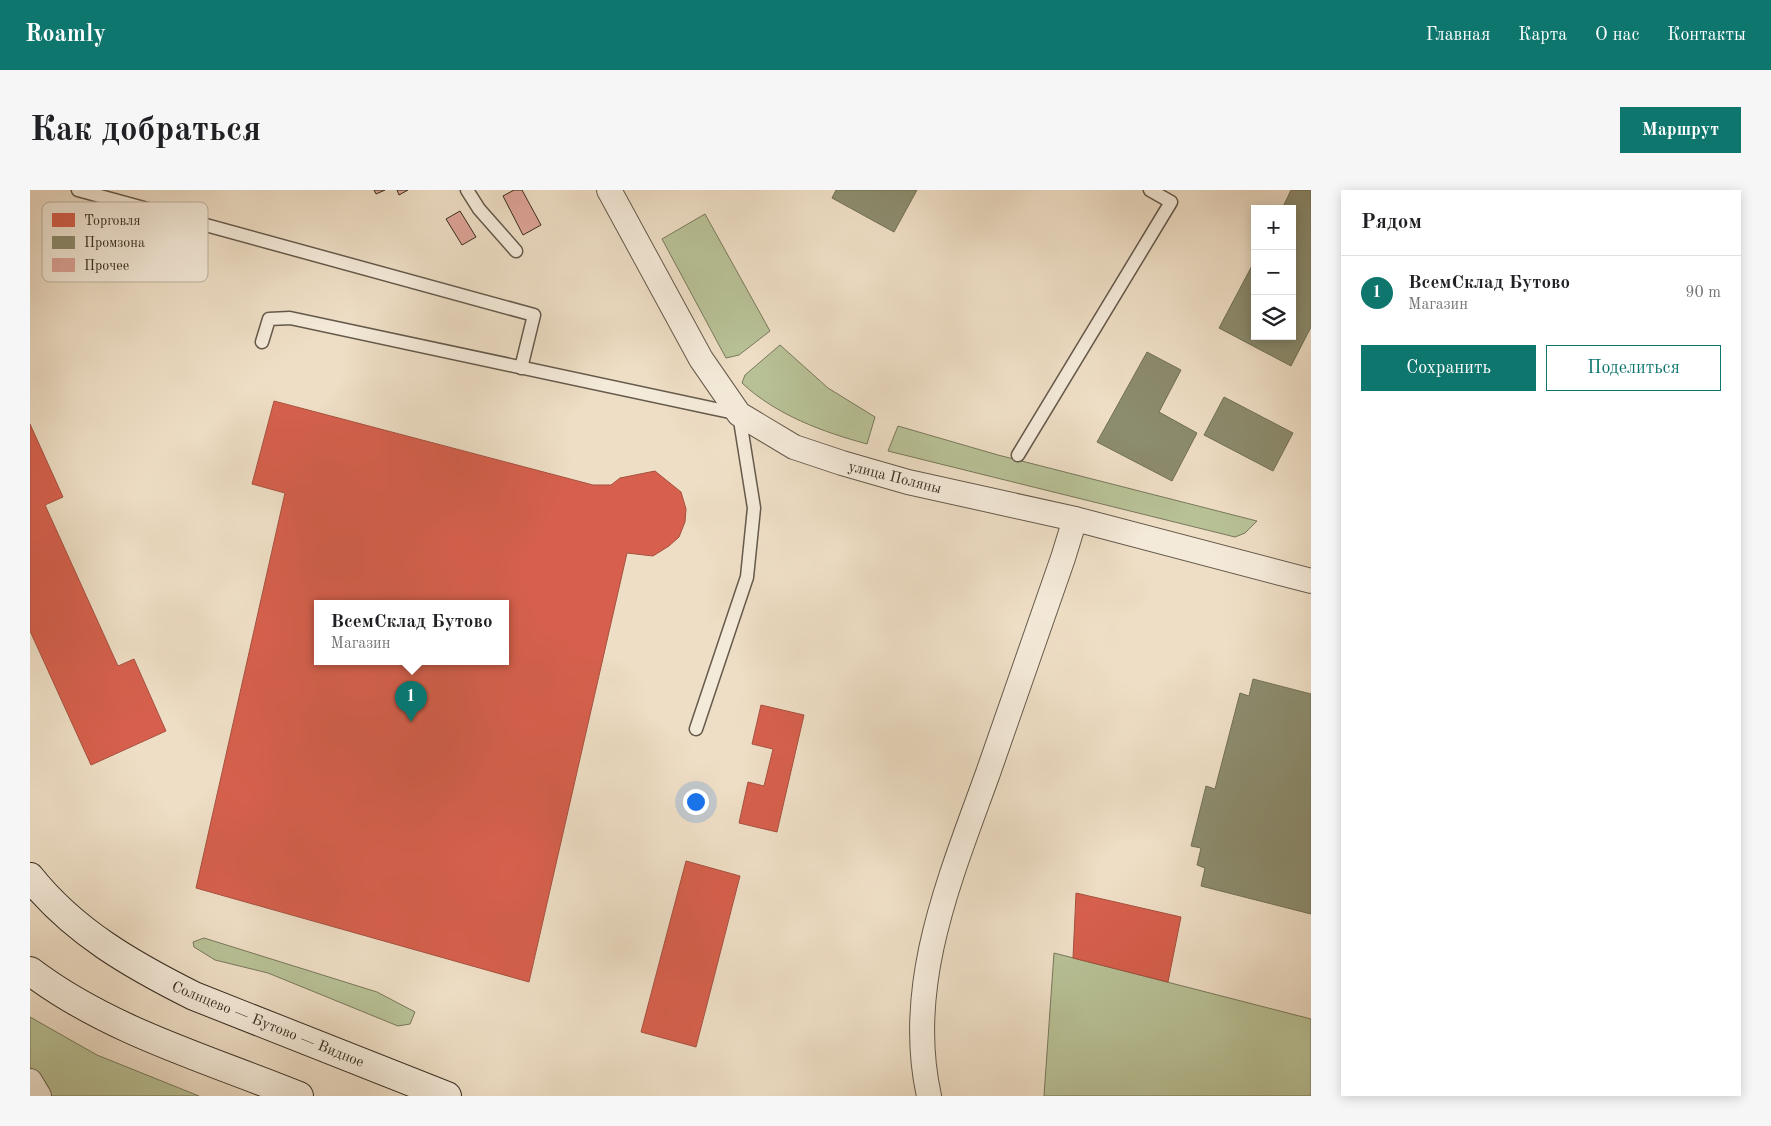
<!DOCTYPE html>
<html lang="ru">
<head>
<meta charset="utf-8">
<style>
  :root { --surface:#fff; --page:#f6f6f6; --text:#202124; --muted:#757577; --line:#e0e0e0; --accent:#0f766e }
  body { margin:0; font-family:"Old Standard TT",serif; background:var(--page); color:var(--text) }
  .controls { position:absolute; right:15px; top:15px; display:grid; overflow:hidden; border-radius:0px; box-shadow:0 2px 12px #0003 }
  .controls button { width:45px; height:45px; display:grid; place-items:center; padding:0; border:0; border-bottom:1px solid var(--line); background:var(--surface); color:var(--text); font:25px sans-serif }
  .you { position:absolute; left:665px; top:611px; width:18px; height:18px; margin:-12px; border:4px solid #fff; border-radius:50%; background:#1a73e8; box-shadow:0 0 0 8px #1a73e833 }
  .badge { display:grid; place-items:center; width:32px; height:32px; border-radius:50%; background:var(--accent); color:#fff; font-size:16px; font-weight:700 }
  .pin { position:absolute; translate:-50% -41px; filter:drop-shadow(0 1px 2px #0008) }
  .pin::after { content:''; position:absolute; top:26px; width:18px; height:15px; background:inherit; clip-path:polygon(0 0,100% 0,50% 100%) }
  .popup { position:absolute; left:284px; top:410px; width:195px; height:65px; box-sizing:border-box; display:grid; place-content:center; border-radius:0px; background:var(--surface); filter:drop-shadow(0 1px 4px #0005); font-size:16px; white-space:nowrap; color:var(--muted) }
  .popup b { font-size:19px; color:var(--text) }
  .popup::after { content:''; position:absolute; left:50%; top:100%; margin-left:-10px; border:10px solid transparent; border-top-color:var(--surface) }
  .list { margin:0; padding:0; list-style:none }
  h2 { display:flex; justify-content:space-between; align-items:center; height:65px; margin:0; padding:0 20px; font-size:21px }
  h2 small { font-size:16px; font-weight:400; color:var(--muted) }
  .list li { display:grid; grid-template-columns:32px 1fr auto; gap:15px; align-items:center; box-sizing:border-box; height:75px; padding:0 20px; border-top:1px solid var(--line) }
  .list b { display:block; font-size:19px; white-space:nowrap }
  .list p { margin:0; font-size:16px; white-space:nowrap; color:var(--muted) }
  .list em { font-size:16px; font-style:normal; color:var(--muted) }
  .actions { display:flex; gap:10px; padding:15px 20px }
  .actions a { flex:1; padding:11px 0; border:1px solid var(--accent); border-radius:0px; text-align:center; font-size:18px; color:var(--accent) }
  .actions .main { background:var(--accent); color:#fff }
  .icon { flex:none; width:28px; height:28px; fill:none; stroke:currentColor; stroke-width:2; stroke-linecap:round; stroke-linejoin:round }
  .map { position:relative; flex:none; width:1281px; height:906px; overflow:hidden; border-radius:0px }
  header { display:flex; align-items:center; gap:30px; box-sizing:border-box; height:70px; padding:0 25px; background:var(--accent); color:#fff }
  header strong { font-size:24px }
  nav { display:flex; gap:28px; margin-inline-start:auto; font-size:18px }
  .intro { display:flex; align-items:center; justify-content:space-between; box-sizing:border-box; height:120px; padding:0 30px }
  h1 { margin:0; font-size:35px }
  .button { padding:12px 22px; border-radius:0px; background:var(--accent); color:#fff; font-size:18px; font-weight:700 }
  main { display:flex; gap:30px; padding:0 30px }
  aside { flex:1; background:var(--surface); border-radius:0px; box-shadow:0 2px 12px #0003 }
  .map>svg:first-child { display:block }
  .green { fill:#b8c196; stroke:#78785c }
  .shops { fill:#d6604d; stroke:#a65140; fill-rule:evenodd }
  .industry { fill:#8c8c6e; stroke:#727057 }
  .building { fill:#dea498; stroke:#372e22 }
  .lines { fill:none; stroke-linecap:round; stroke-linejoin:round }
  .service-casing { stroke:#655a4b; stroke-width:15 }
  .minor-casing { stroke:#655a4b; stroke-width:26 }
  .secondary-casing { stroke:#372e22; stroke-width:30 }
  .service { stroke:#f4ead9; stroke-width:12 }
  .minor { stroke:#f4ead9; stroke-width:24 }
  .secondary { stroke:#f4ead9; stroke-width:28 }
  .labels { text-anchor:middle; stroke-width:5; stroke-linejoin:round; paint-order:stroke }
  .street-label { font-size:15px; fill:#372e22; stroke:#f4ead9 }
  .key { fill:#f4ead9; stroke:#bbb2a2; stroke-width:1 }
  .key-label { font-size:14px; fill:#372e22 }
</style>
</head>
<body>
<header>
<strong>Roamly</strong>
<nav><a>Главная</a><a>Карта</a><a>О нас</a><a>Контакты</a></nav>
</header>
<div class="intro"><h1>Как добраться</h1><a class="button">Маршрут</a></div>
<main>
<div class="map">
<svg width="1281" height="906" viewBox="0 0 1281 906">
  <rect width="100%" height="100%" fill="#eedec5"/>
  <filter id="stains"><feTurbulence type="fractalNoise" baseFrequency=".004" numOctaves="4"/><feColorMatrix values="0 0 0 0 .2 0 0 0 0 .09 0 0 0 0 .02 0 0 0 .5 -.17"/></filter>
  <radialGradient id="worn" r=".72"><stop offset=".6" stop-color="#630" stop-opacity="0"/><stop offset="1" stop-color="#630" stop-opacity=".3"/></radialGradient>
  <g class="green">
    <path d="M675,24l65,117 -31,24 -13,3 -64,-119z"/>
    <path d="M750,155l48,43 47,29 -8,27c-44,-12 -91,-29 -125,-61l3,-8z"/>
    <path d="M868,236l100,29 259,66 -12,12 -10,4 -347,-86z"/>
    <path d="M174,748l173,54 38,20 -5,12 -12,2 -130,-53 -53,-13 -21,-13 -1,-5z"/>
    <path d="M1024,763l257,66v77h-267z"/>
    <path d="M0,827l67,38 102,41h-151l-18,-29z"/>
  </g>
  <g class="shops">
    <path d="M244,211l319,84h18l9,-7 35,-7 26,21 5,17 -1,13 -6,15 -10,9 -16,10 -26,-3 -98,429 -333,-94 89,-395 -33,-9zM287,413h188v58h-188z"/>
    <path d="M0,234l33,73 -18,8 73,161 16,-7 32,72 -75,34 -61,-134z"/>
    <path d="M731,515l43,10 -27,117 -38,-9 9,-41 16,4 9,-37 -21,-5z"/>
    <path d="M656,671l54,15 -44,171 -55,-15z"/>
    <path d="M1046,703l105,24 -13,65 -95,-24z"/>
  </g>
  <g class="industry">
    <path d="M806,0h81l-23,42 -62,-34z"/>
    <path d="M1261,0h20v137l-20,39 -72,-38 36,-68v76h37v-127h-10z"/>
    <path d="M1117,162l34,18 -22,42 38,21 -25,48 -75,-39z"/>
    <path d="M1194,207l69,36 -20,38 -69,-36z"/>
    <path d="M1223,489l58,15v220l-110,-28 4,-18 -8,-3 4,-17 -10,-2 15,-60 9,3 25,-96 9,3z"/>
  </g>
  <g class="building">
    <path d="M344,0h11l-9,4z"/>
    <path d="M367,0h11l-9,5z"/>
    <path d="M484,0h8l19,35 -18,10 -20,-39z"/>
    <path d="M430,21l16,26 -14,8 -16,-26z"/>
  </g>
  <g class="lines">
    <defs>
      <g id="service">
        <path d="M48,0l456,125 -13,53"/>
        <path d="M437,0l12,19 37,42"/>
        <path d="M232,152l7,-23 21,-1 449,96 15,94 -7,69 -51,152"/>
        <path d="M988,265l153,-253 -21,-12"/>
      </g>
      <g id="minor">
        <path d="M579,0l92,169 38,55 55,33 48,16 66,19 167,37 236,62"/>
        <path d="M0,891l9,15"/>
        <path d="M899,906c-25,-112 22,-220 59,-323 25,-72 50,-144 75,-215l12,-39"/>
      </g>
      <g id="secondary">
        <path d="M0,687c44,55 102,88 164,119l253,100"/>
        <path d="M0,781c79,60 178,88 269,125"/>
      </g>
    </defs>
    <use href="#service" class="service-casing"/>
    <use href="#minor" class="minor-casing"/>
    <use href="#secondary" class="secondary-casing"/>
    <use href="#service" class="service"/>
    <use href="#minor" class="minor"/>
    <use href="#secondary" class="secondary"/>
  </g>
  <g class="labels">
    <g class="street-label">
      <text transform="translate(865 287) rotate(14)" y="5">улица Поляны</text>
      <text transform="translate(238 834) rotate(22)" y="5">Солнцево — Бутово — Видное</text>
    </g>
  </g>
  <rect x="12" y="12" width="166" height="80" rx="8" class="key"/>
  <rect x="22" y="23" width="23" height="14" fill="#d6604d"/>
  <rect x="22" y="46" width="23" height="13" fill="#8c8c6e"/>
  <rect x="22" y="68" width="23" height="14" fill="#dea498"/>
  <g class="key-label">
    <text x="54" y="35">Торговля</text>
    <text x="54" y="57">Промзона</text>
    <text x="54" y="80">Прочее</text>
  </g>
  <rect width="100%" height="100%" filter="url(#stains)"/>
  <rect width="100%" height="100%" fill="url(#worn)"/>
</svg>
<div class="controls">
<button>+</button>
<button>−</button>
<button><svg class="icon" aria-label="layers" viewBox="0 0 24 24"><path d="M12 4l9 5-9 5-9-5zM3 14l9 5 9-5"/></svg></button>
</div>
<div class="you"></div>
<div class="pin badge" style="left:381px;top:532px">1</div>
<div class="popup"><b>ВсемСклад Бутово</b>Магазин</div>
</div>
<aside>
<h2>Рядом<small></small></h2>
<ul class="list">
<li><span class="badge">1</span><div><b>ВсемСклад Бутово</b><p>Магазин</p></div><em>90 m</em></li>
</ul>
<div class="actions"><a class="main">Сохранить</a><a>Поделиться</a></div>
</aside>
</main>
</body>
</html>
